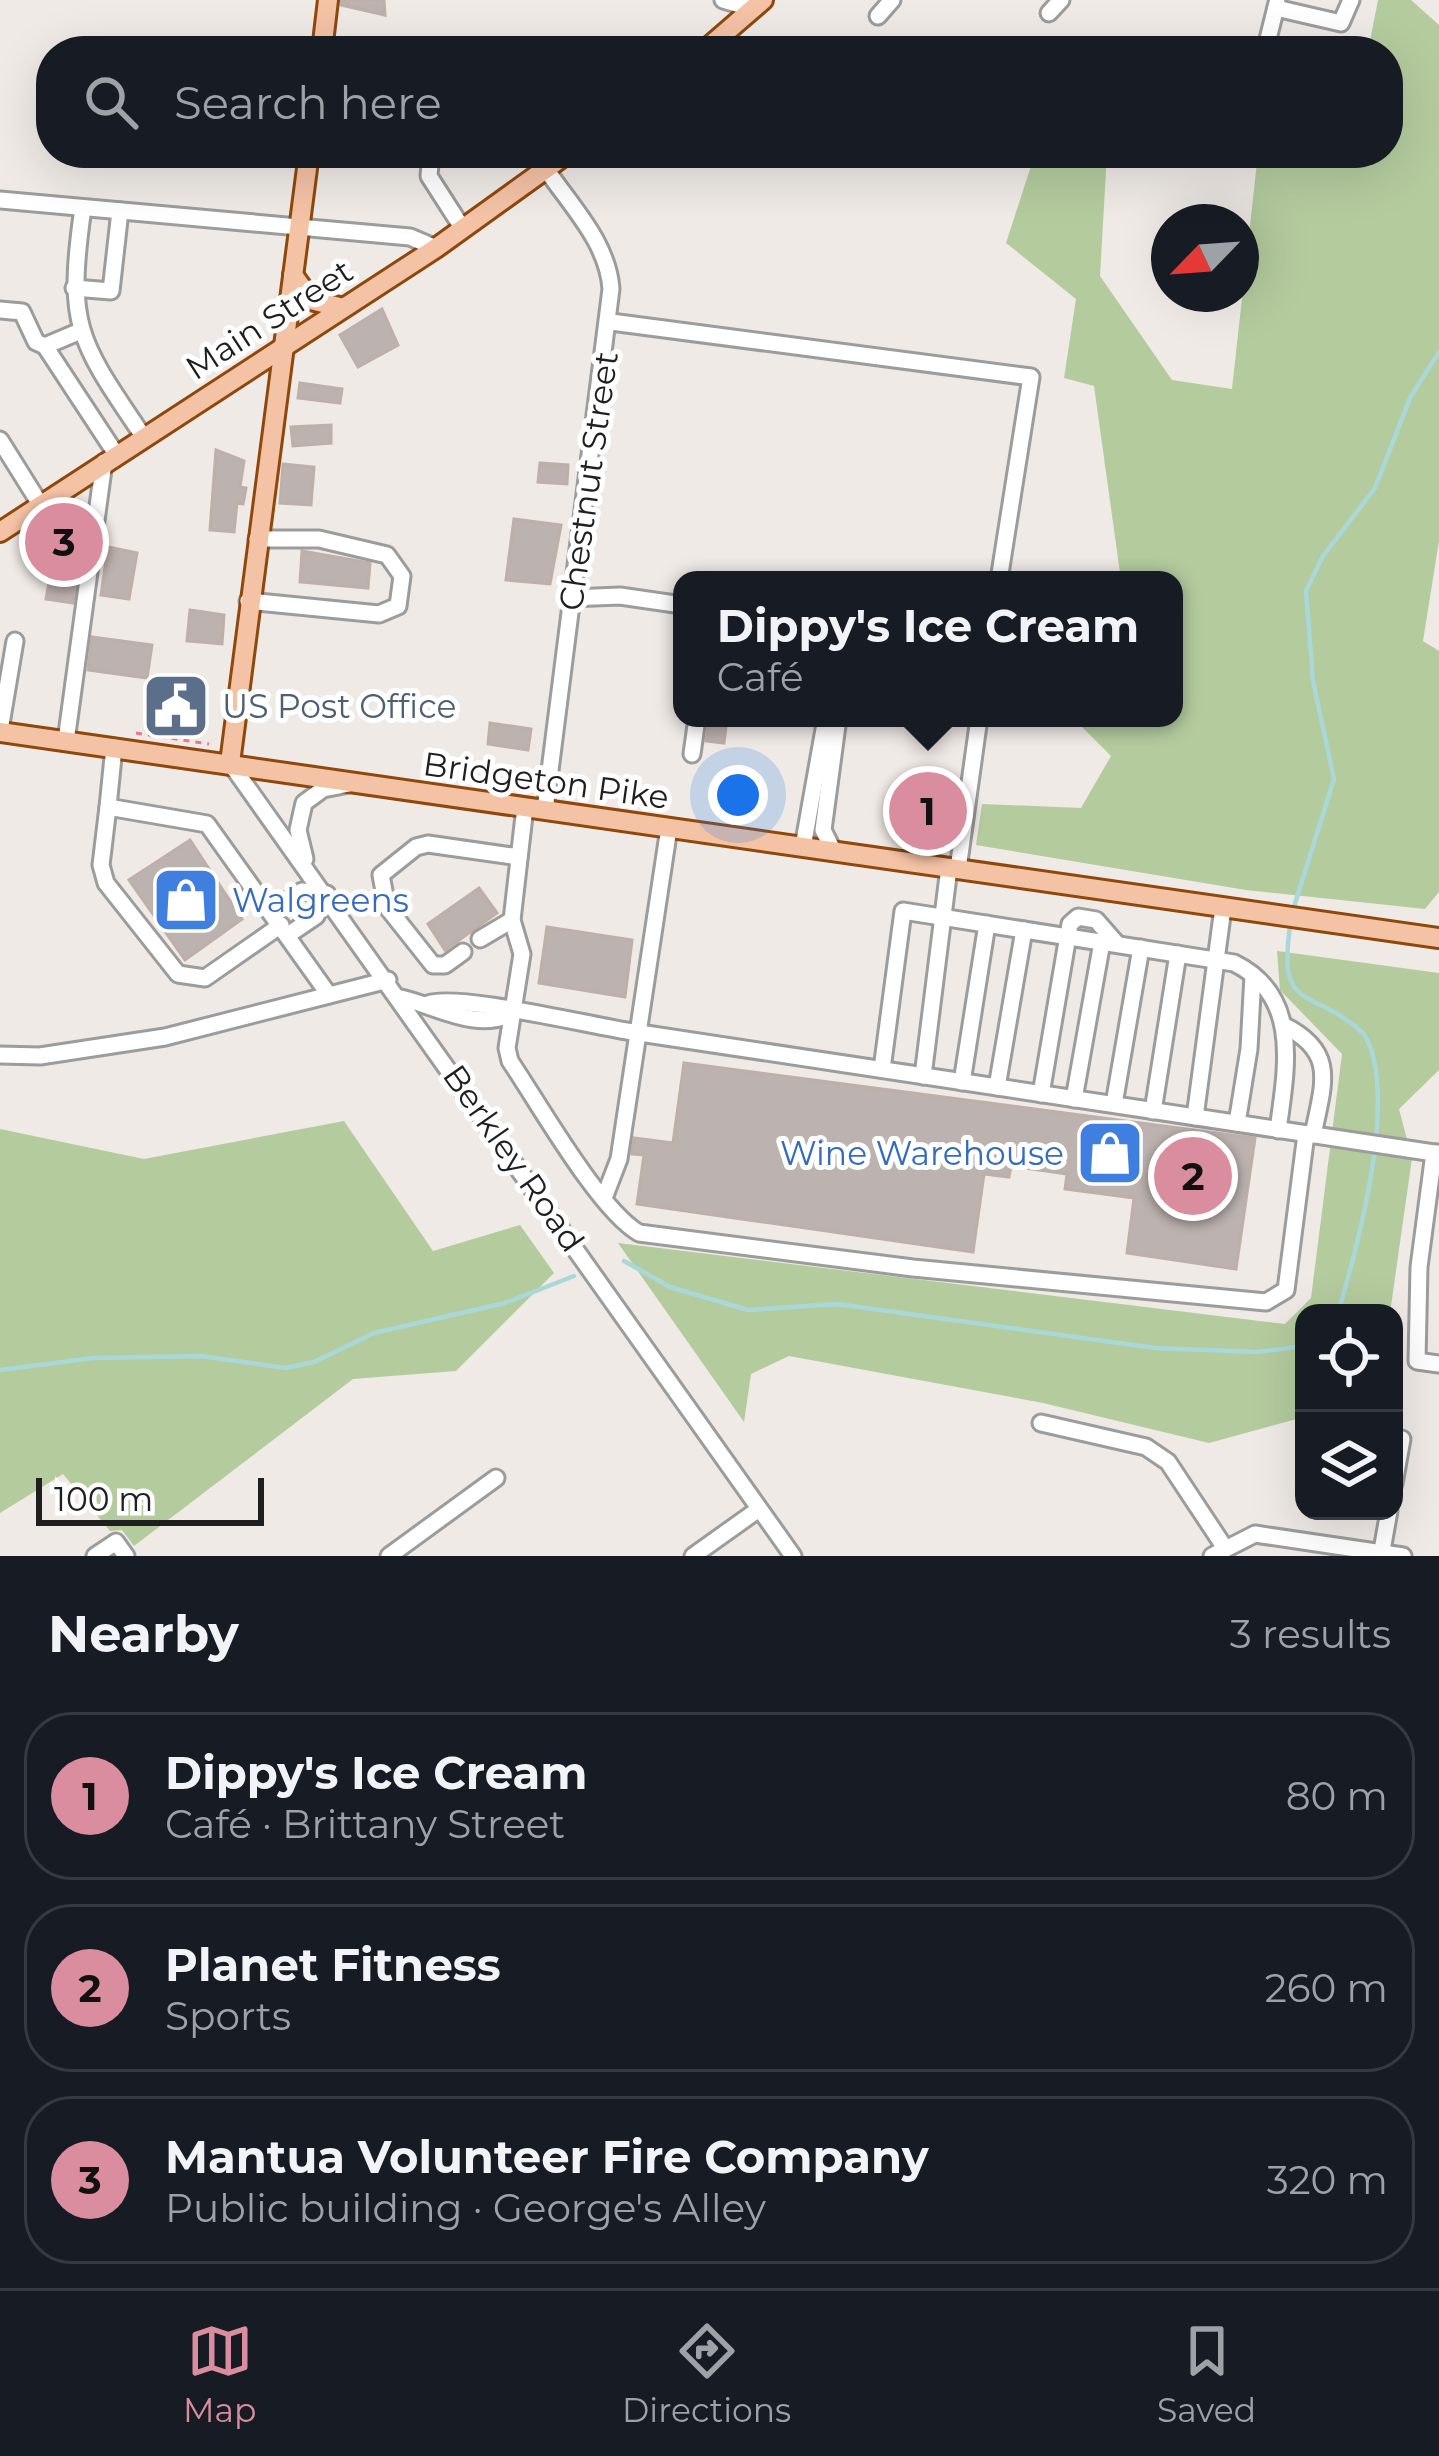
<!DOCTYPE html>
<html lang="en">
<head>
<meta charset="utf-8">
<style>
  :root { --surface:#171b24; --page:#242831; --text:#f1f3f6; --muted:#9ea1a6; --line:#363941; --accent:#da8d9e }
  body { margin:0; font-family:Montserrat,sans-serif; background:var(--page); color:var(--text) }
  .controls { position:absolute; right:36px; bottom:36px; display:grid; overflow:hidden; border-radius:24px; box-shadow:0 12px 48px #0002 }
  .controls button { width:108px; height:108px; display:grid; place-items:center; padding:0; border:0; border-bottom:3px solid var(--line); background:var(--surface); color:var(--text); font:60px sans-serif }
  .compass { position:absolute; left:1151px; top:204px; width:108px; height:108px; border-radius:50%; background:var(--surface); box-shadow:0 12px 48px #0002; rotate:245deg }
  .scale { position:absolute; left:36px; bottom:30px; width:228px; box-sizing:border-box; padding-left:12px; border:6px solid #1f1f1f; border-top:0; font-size:33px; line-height:42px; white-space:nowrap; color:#1f1f1f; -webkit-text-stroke:9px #fff; paint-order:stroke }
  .you { position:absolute; left:738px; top:795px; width:42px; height:42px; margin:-30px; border:9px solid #fff; border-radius:50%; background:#1a73e8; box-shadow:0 0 0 18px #1a73e833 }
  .badge { display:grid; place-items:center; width:78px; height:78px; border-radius:50%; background:var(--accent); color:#111; font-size:39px; font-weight:700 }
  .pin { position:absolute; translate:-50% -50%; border:6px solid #fff; box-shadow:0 3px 12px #0006 }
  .popup { position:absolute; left:673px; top:571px; width:510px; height:156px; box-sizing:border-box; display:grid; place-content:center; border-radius:24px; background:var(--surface); filter:drop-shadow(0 3px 9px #0005); font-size:39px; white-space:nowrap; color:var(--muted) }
  .popup b { font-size:45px; color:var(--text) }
  .popup::after { content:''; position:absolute; left:50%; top:100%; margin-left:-24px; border:24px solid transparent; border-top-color:var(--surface) }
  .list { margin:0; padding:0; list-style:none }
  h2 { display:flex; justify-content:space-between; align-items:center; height:156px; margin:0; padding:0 48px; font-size:51px }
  h2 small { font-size:39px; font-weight:400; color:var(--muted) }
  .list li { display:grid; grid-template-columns:78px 1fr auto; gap:36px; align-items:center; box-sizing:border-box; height:168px; margin:0 24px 24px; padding:0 24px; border:3px solid var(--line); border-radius:48px }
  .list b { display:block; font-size:45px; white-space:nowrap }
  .list p { margin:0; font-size:39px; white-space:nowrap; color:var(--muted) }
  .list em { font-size:39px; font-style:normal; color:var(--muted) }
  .icon { flex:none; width:66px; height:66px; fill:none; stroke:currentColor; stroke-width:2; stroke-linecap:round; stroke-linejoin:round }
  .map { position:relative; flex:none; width:1439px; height:1556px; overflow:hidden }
  .search { position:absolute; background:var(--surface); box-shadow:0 12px 48px #0002; left:36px; right:36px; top:36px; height:132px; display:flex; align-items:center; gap:30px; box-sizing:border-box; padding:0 42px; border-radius:48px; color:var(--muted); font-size:45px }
  .sheet { height:732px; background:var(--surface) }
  nav { display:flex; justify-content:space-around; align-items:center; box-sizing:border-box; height:168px; border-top:3px solid var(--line); background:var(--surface); font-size:33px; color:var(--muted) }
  nav a { display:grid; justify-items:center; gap:6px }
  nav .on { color:var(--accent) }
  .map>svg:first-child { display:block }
  .forest { fill:#b4cb9e }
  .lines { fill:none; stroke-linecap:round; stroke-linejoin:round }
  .stream { stroke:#aad8d9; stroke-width:4.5 }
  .building { fill:#bcb2af; stroke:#bfafa9; stroke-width:3 }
  .minor-casing { stroke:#9c9c9c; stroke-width:21 }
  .major-casing { stroke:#8e480c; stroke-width:24 }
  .path { stroke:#ef7783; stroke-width:3; stroke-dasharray:6 6; stroke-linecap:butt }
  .minor { stroke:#fff; stroke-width:15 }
  .major { stroke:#f4c2a5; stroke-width:18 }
  .labels { text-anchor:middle; stroke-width:10; stroke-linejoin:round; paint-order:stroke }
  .street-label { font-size:33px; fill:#1f1f1f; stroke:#fff }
  .service-label { font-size:33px; fill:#4e5e75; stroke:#fff; text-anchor:start }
  .shop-label { font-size:33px; fill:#366cbe; stroke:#fff; text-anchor:start }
</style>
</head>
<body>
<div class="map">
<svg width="1439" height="1556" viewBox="0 0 1439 1556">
  <rect width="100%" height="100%" fill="#efeae6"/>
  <g class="forest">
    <path d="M1378,0h33l28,25v516l-16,100 16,10v241l-14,17 -179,-19 -270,-45 6,-41 99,4 30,-52 -29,-29 1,-9h91v-138h-53l-27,-194 -30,-8 12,-79 -70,-56 26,-80 -4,-10h79l-7,123 72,104 60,9 26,-236h47l23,13 22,-13h38v-60l10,-19 -10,-8v-15h-20z"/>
    <path d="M1277,951l162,22v97l-40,39 13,49 -22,155h-86v104l-95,26 -166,-40 -254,-47 -38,18 -7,48 -126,-179 667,81 26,-26 31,-244 -62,-64z"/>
    <path d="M344,1121l89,130 87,-26 34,48 -98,98 -103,8 -219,167 -12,-16 -12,1 -47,-57 -63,39v-384l144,30z"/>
  </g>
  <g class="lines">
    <g class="stream">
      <path d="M1293,910l41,-131 -21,-98 -7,-90 17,-35 52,-68 35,-90 29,-46"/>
      <path d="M1291,921c-16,95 21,64 73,113 36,59 -7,215 -26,279"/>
      <path d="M624,1261l46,26 78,23 89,-6 318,44 103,4 46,-6"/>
      <path d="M0,1370l93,-12 108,-2 85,12 28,-6 60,-29 131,-30 69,-27"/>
    </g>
  </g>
  <g class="building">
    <path d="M341,0h43l1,15 -44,-10z"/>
    <path d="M382,309l16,36 -40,22 -18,-32z"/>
    <path d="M300,383l42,6 -2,14 -42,-5z"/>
    <path d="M331,425v18l-38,3 -2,-19z"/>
    <path d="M216,450l28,11 -4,26 6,1 -3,16 -6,-1 -3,29 -24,-2z"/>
    <path d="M540,463l28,2 -1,19 -29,-2z"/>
    <path d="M283,464l31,3 -3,38 -31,-2z"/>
    <path d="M86,505l-13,98 -27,-4 7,-38h-10l7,-40 17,2 3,-17z"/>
    <path d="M514,519l47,6 -11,59 -44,-4z"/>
    <path d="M108,547l29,6 -8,46 -28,-4z"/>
    <path d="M302,551l68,12 -2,25 -68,-6z"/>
    <path d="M190,610l34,5 -2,29 -35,-3z"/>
    <path d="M92,637l60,8 -5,33 -59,-8z"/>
    <path d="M153,681l50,11 -4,33 -51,-6z"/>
    <path d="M709,718h18l-3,25 -18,-2z"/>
    <path d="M490,723l41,6 -3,21 -40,-6z"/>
    <path d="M915,787l31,3 -4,43 -6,4 -25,-4z"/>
    <path d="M190,840l52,79 -57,41 -56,-80z"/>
    <path d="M479,888l18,25 -52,37 -17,-26z"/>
    <path d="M547,927l85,13 -7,57 -86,-14z"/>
    <path d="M684,1063l571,75 -19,131 -109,-16 7,-55 -69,-9 2,-15 -56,-8 -2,11 -25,-3 -11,78 -336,-48 7,-49 -12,-1 2,-16 39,5z"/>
  </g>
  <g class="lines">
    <defs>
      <g id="minor">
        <path d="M723,0l31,9"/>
        <path d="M1276,8l65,15 10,-23"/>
        <path d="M1049,13l12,-13"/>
        <path d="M878,16l14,-16"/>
        <path d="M1265,51l12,-48"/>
        <path d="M431,153l-2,23 34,53"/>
        <path d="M0,200l410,37 26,11"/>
        <path d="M83,208c-17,118 -5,132 60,228"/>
        <path d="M74,288l37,3 9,-80"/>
        <path d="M0,310l22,2 14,30 9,4"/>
        <path d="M611,322l420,55 -32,203"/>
        <path d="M78,332l-33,14 71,108"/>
        <path d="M0,440l40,64"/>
        <path d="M570,598l50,-2 62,9"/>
        <path d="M248,601l131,13 19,-8 4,-30 -15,-21 -68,-16h-62"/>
        <path d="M0,730l15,-89"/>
        <path d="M66,741l38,-279"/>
        <path d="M114,747l-6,60 99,17 122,171"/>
        <path d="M692,754l5,-36"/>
        <path d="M230,763l563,793"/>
        <path d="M108,807l-7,58 5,18 72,91 27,4 76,-53"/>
        <path d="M525,807l-13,113 10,34 -15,94 3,13c29,43 89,149 129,172l274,35 353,34 20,-12 20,-156"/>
        <path d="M545,810l66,-521c-3,-46 -40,-83 -65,-120"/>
        <path d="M803,847l23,-129"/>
        <path d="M834,852l-11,-22 15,-112"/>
        <path d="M305,859l-7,-29 6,-27 19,-14 26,-5"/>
        <path d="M958,869l21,-151"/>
        <path d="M271,911l31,-20 25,3 -11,22 -28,19"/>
        <path d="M480,939l32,-19"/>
        <path d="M463,952l-18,13h-12l-46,-58 -6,-32 35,-28 12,-3 91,13"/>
        <path d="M401,998c36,8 75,34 112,15"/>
        <path d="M428,1004c29,-11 164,22 205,28 267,41 534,81 801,121"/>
        <path d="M1283,1025c55,27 40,59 30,110"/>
        <path d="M0,1055l40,1 125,-19 223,-57"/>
        <path d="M882,1069l21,-158 331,52c68,33 52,107 44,167"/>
        <path d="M923,1076l26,-208"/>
        <path d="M962,1082l25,-158"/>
        <path d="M997,1087l27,-157"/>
        <path d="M1041,1094l29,-170 8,-7 18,3 21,24"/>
        <path d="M1074,1099l28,-157"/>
        <path d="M1114,1104l27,-156"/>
        <path d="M1153,1111l25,-157"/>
        <path d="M1195,1117l28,-209"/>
        <path d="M1237,1123l12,-74 4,-74"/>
        <path d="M1439,1153h-5l-15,114 -2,94 22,3"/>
        <path d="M604,1198l15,-39 50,-331"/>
        <path d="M1041,1423l105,24 22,15 57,86"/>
        <path d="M1394,1484l8,-45"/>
        <path d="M95,1556l21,-14 10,14"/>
        <path d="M389,1556l107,-78"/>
        <path d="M693,1556l66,-47"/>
        <path d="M1212,1556l43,-22 148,22"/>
        <path d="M1381,1556l8,-45"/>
      </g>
      <g id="major">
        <path d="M322,51l6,-51"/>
        <path d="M704,51l59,-51"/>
        <path d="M293,275l18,25 32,8"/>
        <path d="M0,532l436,-284 132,-95"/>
        <path d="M0,732l1439,206"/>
        <path d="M230,763l79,-610"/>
      </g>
    </defs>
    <use href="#minor" class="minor-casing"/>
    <use href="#major" class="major-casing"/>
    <path class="path" d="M136,733l73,11"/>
    <use href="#minor" class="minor"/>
    <use href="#major" class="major"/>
  </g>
  <defs>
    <symbol id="civic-square" viewBox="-11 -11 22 22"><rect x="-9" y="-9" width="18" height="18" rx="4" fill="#5c6f8a" stroke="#fff"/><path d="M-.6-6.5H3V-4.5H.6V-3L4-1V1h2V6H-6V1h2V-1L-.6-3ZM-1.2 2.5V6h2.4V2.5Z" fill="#fff"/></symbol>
    <symbol id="shop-square" viewBox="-11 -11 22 22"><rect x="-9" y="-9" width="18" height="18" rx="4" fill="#3f7fe0" stroke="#fff"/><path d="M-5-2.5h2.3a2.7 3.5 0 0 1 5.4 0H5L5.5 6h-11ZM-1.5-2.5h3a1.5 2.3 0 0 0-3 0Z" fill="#fff"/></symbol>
  </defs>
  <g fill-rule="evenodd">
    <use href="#civic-square" x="138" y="668" width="76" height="76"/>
    <use href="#shop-square" x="148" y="862" width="76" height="76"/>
    <use href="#shop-square" x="1072" y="1115" width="76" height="76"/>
  </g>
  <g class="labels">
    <g class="street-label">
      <text transform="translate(269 319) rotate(-33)" y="12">Main Street</text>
      <text transform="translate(588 481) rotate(-82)" y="12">Chestnut Street</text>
      <text transform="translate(546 780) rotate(8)" y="12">Bridgeton Pike</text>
      <text transform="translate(514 1158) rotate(55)" y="12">Berkley Road</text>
    </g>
    <g class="service-label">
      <text x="222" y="718">US Post Office</text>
    </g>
    <g class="shop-label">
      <text x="232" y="912">Walgreens</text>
      <text x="1064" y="1165" text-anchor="end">Wine Warehouse</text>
    </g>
  </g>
</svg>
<div class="controls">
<button><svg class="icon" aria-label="locate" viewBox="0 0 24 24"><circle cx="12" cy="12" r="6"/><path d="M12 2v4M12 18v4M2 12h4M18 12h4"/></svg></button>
<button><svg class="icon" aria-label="layers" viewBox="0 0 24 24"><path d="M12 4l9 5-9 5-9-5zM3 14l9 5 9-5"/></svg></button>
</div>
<svg class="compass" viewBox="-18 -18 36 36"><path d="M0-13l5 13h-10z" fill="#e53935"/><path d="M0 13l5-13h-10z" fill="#9ea1a6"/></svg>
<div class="scale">100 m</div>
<div class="you"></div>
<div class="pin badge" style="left:928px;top:811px">1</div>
<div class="popup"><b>Dippy's Ice Cream</b>Café</div>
<div class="pin badge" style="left:1193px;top:1176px">2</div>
<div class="pin badge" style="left:64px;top:542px">3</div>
<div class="search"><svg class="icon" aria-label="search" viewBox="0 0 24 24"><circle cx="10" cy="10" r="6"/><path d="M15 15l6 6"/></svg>Search here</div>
</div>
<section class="sheet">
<h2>Nearby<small>3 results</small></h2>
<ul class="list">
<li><span class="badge">1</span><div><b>Dippy's Ice Cream</b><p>Café · Brittany Street</p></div><em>80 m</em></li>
<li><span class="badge">2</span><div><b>Planet Fitness</b><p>Sports</p></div><em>260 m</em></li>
<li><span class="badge">3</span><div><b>Mantua Volunteer Fire Company</b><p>Public building · George's Alley</p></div><em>320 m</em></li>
</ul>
</section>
<nav>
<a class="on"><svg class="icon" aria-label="map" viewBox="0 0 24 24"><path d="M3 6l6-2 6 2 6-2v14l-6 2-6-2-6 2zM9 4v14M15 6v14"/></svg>Map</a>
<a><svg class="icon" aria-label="directions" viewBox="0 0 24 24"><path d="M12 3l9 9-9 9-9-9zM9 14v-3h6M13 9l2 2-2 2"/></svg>Directions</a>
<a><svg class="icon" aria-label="saved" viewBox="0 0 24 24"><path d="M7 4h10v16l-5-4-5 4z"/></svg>Saved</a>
</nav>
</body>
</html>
